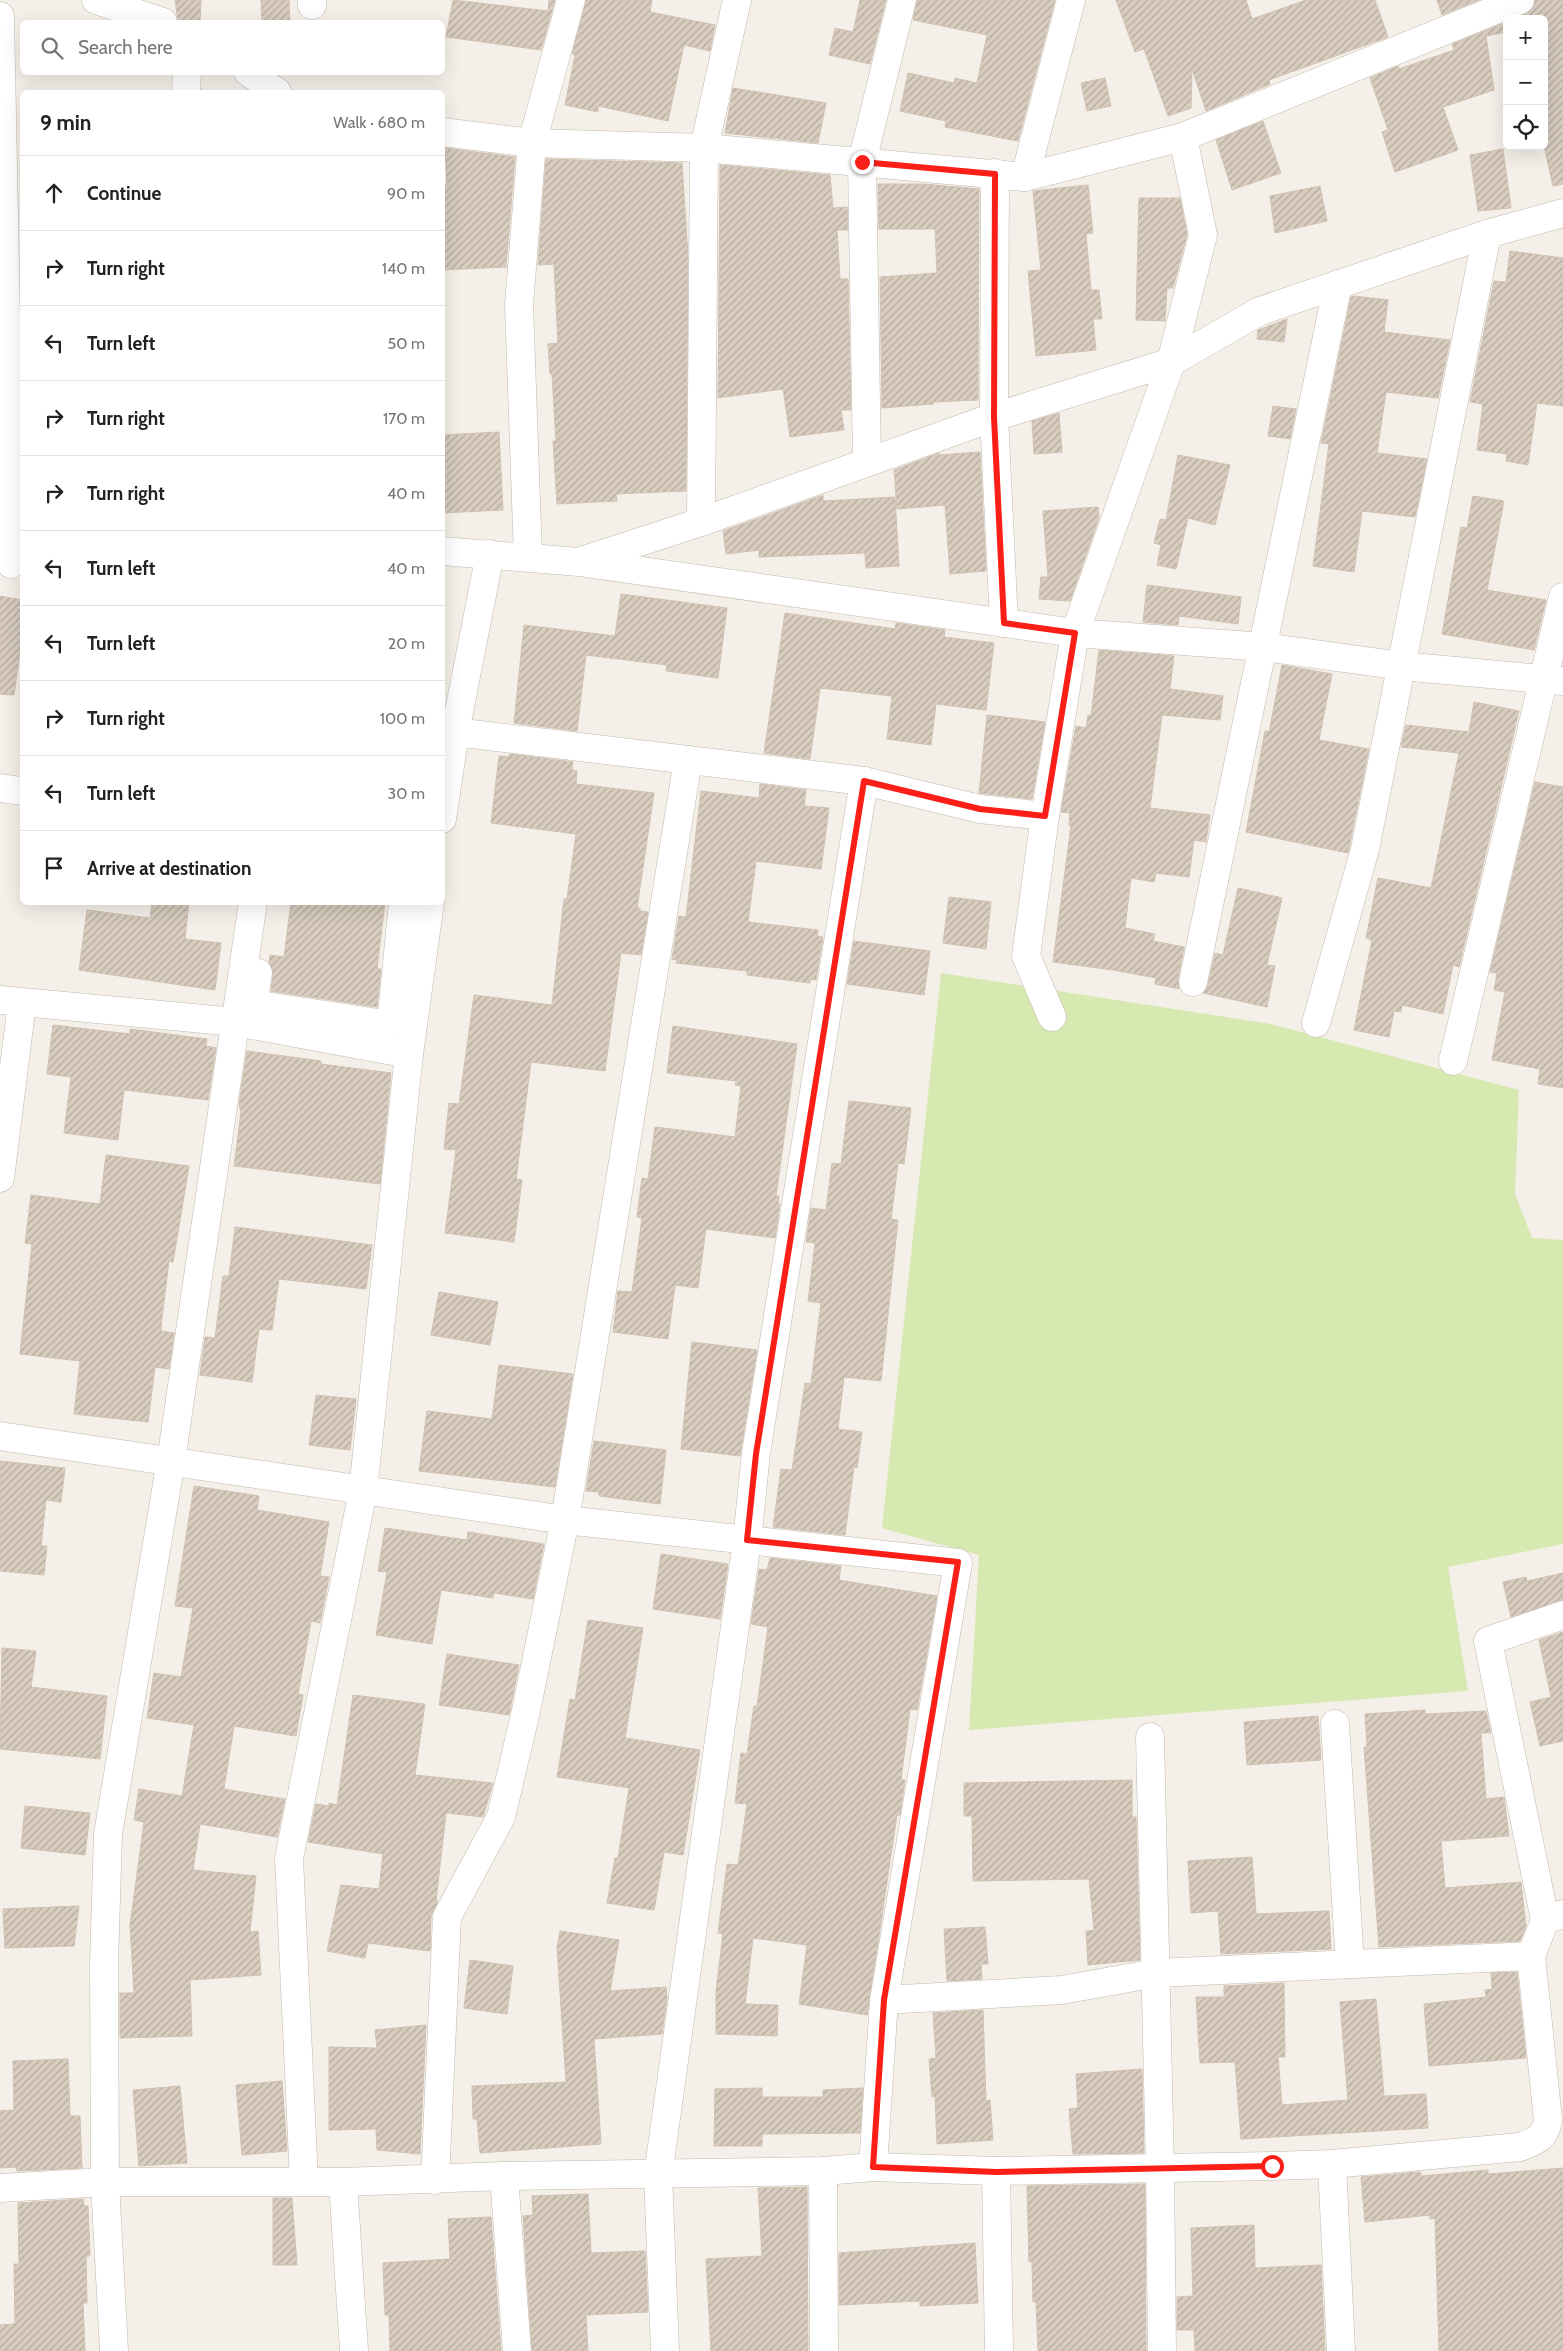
<!DOCTYPE html>
<html lang="en">
<head>
<meta charset="utf-8">
<style>
  :root { --surface:#fff; --page:#f6f6f6; --text:#222; --muted:#767676; --line:#e0e0e0 }
  body { margin:0; font-family:Cabin,sans-serif; background:var(--page); color:var(--text) }
  .controls { position:absolute; right:15px; top:15px; display:grid; overflow:hidden; border-radius:8px; box-shadow:0 5px 20px #0002 }
  .controls button { width:45px; height:45px; display:grid; place-items:center; padding:0; border:0; border-bottom:1px solid var(--line); background:var(--surface); color:var(--text); font:25px sans-serif }
  .stop { position:absolute; width:15px; height:15px; margin:-11px; border:4px solid #fc1f17; border-radius:50%; background:#fff }
  .stop.end { background:#fc1f17; border-color:#fff; box-shadow:0 1px 5px #0008 }
  .list { margin:0; padding:0; list-style:none }
  h2 { display:flex; justify-content:space-between; align-items:center; height:65px; margin:0; padding:0 20px; font-size:21px }
  h2 small { font-size:16px; font-weight:400; color:var(--muted) }
  .list li { display:grid; grid-template-columns:32px 1fr auto; gap:15px; align-items:center; box-sizing:border-box; height:75px; padding:0 20px; border-top:1px solid var(--line) }
  .list b { display:block; font-size:19px; white-space:nowrap }
  .list em { font-size:16px; font-style:normal; color:var(--muted) }
  .icon { flex:none; width:28px; height:28px; fill:none; stroke:currentColor; stroke-width:2; stroke-linecap:round; stroke-linejoin:round }
  .map { position:relative; flex:none; width:1563px; height:2351px; overflow:hidden }
  .search { position:absolute; background:var(--surface); box-shadow:0 5px 20px #0002; left:20px; top:20px; width:425px; height:55px; display:flex; align-items:center; gap:12px; box-sizing:border-box; padding:0 18px; border-radius:8px; color:var(--muted); font-size:19px }
  .panel { position:absolute; background:var(--surface); box-shadow:0 5px 20px #0002; left:20px; top:90px; width:425px; height:815px; border-radius:8px }
  .map>svg:first-child { display:block }
  .green { fill:#d6e9b1 }
  .building { fill:url(#building-hatch); stroke:#d1c1b1 }
  .lines { fill:none; stroke-linecap:round; stroke-linejoin:round }
  .minor-casing { stroke:#c3b9ae; stroke-width:29 }
  .minor { stroke:#fff; stroke-width:28 }
  .route { stroke:#fc1f17; stroke-width:6 }
</style>
</head>
<body>
<div class="map">
<svg width="1563" height="2351" viewBox="0 0 1563 2351">
  <defs>
    <pattern id="building-hatch" width="6" height="6" patternUnits="userSpaceOnUse" patternTransform="scale(1.25)"><rect width="6" height="6" fill="#d9cdc0"/><path d="M-1 1l2-2M0 6l6-6M5 7l2-2" fill="none" stroke="#b2a89d"/></pattern>
  </defs>
  <rect width="100%" height="100%" fill="#f4efe8"/>
  <path class="green" d="M941,973l330,51 248,66 -4,104 17,44 31,2v304l-115,23 20,124 -499,39 10,-175 -97,-27z"/>
  <g class="building">
    <path d="M175,0h26l-1,22h-22z"/>
    <path d="M261,0h28l1,22h-28z"/>
    <path d="M453,0l95,11 1,-11h6l-14,50 -95,-13z"/>
    <path d="M586,0h66l-2,12 65,13 -5,26 -26,-6 -16,76 -70,-15v6l-33,-7 10,-50 -3,-1z"/>
    <path d="M860,0h26l-16,64 -41,-9 6,-27 18,4z"/>
    <path d="M917,0h138l-37,141 -73,-14 1,-6 -46,-10 8,-38 46,10 1,-5 22,5 10,-48 -74,-15z"/>
    <path d="M1116,0h130l6,19 54,-19h69l13,37 -119,43 1,4 -64,27 -14,-42 -1,39 -23,8 -24,-67 -9,3z"/>
    <path d="M1437,0h42l-37,15z"/>
    <path d="M1535,0h28v184l-10,2 -9,-40v-127h-29l17,-9z"/>
    <path d="M1507,22v10l-21,4 8,54 -51,17 15,43 -63,22 -13,-40 6,-2 -18,-52 28,-12 1,3 55,-19 -2,-6z"/>
    <path d="M1105,78l6,28 -24,5 -6,-28z"/>
    <path d="M733,88l93,15 -8,40 -93,-10z"/>
    <path d="M1263,121l18,52 -49,17 -16,-50z"/>
    <path d="M445,148l70,9 -9,110 -64,3v-85h5z"/>
    <path d="M1503,149l8,59 -33,3 -8,-56z"/>
    <path d="M546,159l136,4 6,93 -2,235 -70,3 1,7 -60,3 -4,-63h3l-4,-67h-2l-2,-30 10,-1 -4,-79 -16,1z"/>
    <path d="M720,165l110,10 3,33 14,-1 1,23h-11l3,49h8l3,131h-10l3,20 -54,7 -7,-48 -65,9z"/>
    <path d="M878,184h45l56,5 -1,211 -45,2v2l-51,4 -2,-131 57,-4 -2,-44h-56z"/>
    <path d="M1088,185l5,48 -7,1 5,56h8l3,29h-9l3,31 -60,6 -8,-85 13,-1 -8,-79z"/>
    <path d="M1320,186l7,35 -52,12 -5,-37z"/>
    <path d="M1139,198h41l7,37 -14,53h-6l-2,33 -29,-1z"/>
    <path d="M1510,251l53,7v148l-26,-3 -9,62 -22,-4 1,-7 -30,-4 6,-46 -13,-2 24,-121 12,1z"/>
    <path d="M1354,296l34,4 -4,32 66,8 -12,58 -52,-6 -9,61 50,6 -12,58 -53,-6 -8,61 -41,-6 16,-122 -8,-1 30,-146z"/>
    <path d="M1287,319l-3,23 -27,-3 1,-9z"/>
    <path d="M1273,406l23,3 -6,30 -22,-3z"/>
    <path d="M1059,413l3,39 -28,2 -2,-33z"/>
    <path d="M499,432l4,78 -61,3v-78z"/>
    <path d="M980,452l6,119 -36,3 -5,-69 -48,4 -3,-39 45,-17v2z"/>
    <path d="M1178,455l52,10 -15,60 -27,-7 -12,51 -19,-4 4,-20 -7,-2 6,-24 6,1z"/>
    <path d="M823,495v6l72,-4 4,69 -33,2 -1,-15 -106,4v-7l-33,4 -3,-23z"/>
    <path d="M1473,496l31,5 -17,89 59,10 -12,50 -92,-16 19,-107 6,1z"/>
    <path d="M1098,507l1,11 -29,83 -31,-2 2,-22h7l-5,-66z"/>
    <path d="M1147,585l94,12 -3,27 -59,-8 -1,9 -35,-3z"/>
    <path d="M621,594l106,14 -9,70 -52,-7 1,-6 -81,-10 -9,76 -63,-8 10,-98 91,11z"/>
    <path d="M0,596l22,4v38l-8,57 -14,-1z"/>
    <path d="M785,613l110,16 1,-6 49,7 -1,7 50,6 -8,67 -50,-6 -5,41 -44,-6 5,-43 -72,-8 -10,71 -46,-6z"/>
    <path d="M1099,650l75,6 -4,33 53,7 -3,24 -58,-5 -12,93 60,7 -4,27 -12,-2 -5,37 -33,-4 -2,9 -23,-4 -6,50 30,6 -2,7 31,6 -6,32 1,10 -24,-5 1,-6 -43,-8 -60,-8 18,-136 -2,-1 1,-12 -9,-1 15,-86 10,2 2,-13 3,1z"/>
    <path d="M1282,665l50,9 -13,66 50,9 -21,104 -102,-21 19,-101 4,1z"/>
    <path d="M1474,702l45,9 -60,256 -6,-2 -10,49 -41,-9 -1,7 -7,-1 -5,26 -35,-7 18,-90 -6,-2 12,-60 53,10 28,-135 -58,-6 5,-22 63,7z"/>
    <path d="M987,715l58,7 -13,77 -53,-6z"/>
    <path d="M510,754l63,8 -1,8 5,1 -1,13 78,9 -17,115h3v3l8,1 -7,43 -20,-2 -16,118 -74,-9 -15,117 6,1 -8,62 -69,-9 11,-83 -12,-1 5,-46 10,1 15,-109 78,10 12,-106h3l9,-65 -85,-11 8,-67 10,1z"/>
    <path d="M1535,782l28,5v301l-25,-4 2,-15 -48,-9 13,-68 -11,-2 3,-17 -7,-1z"/>
    <path d="M760,784l46,6 -2,16 25,2 -8,61 -65,-8 -8,61 70,8 -1,6 6,1 -7,43 -5,-1 -1,4 -63,-8v-4l-71,-8 1,-3 -5,-1 7,-43 7,1 15,-126 58,7z"/>
    <path d="M1238,888l44,10 -15,67 8,1 -8,41 -64,-14 5,-8 7,-32 8,2z"/>
    <path d="M949,897l42,5 -5,47 -43,-6z"/>
    <path d="M152,902h37l-4,37 36,4 -6,47 -136,-20 8,-60 63,8z"/>
    <path d="M291,902h94l-8,67h4l-4,38 -106,-16 2,-16 -4,-13 1,-7 14,2z"/>
    <path d="M854,941l76,10 -6,44 -77,-11z"/>
    <path d="M53,1025l77,9v-5l77,10 -1,7 10,2 -8,52 -84,-10 -6,50 -54,-7 7,-56 -24,-3z"/>
    <path d="M673,1026l124,18 -21,152h3l-1,8h2l-5,34 -69,-9 -8,59 -23,-3 -7,54 -55,-7 5,-41 14,1 10,-74 -5,-1 5,-39 6,1 7,-52 80,10 6,-51 -6,-1 1,-4 -69,-8z"/>
    <path d="M247,1051l74,10v3l70,9 -11,111 -146,-18 7,-54 -2,-8z"/>
    <path d="M849,1101l62,7 -7,56 -6,-1 -7,56 7,1 -17,161 -37,-4 -6,52 24,3 -5,36 -3,-1 -9,68 -72,-8 8,-58 11,1 13,-87 6,1 10,-81 -13,-2 7,-58 -9,-1 5,-34 15,2 6,-47 9,1z"/>
    <path d="M106,1155l83,11 -16,96 -4,-1 -8,65v5l13,2 -5,36 -14,-2 -7,55 -74,-8 6,-53 -60,-7 12,-110 -7,-1 6,-48 69,9z"/>
    <path d="M235,1227l137,18 -6,44 -87,-10 -7,51 -13,-1 -7,53 -52,-7 5,-38 10,1 8,-62h6z"/>
    <path d="M439,1292l59,10 -8,43 -59,-10z"/>
    <path d="M692,1342l65,8 -17,106 -59,-7z"/>
    <path d="M499,1365l74,9 -18,113 -136,-16 8,-60 65,8z"/>
    <path d="M316,1395l40,4 -6,51 -41,-5z"/>
    <path d="M594,1441l72,9 -6,54 -61,-8v-4l-13,-1z"/>
    <path d="M0,1461l65,7 -4,34 -15,-2 -5,46h6l-3,29 -44,-4z"/>
    <path d="M194,1486l65,10 -2,14 72,12 -9,54 9,1 -9,46 -9,-2 -13,73 5,1 -7,41 -62,-10 -10,63 61,10 -8,38 -77,-13 -7,46 63,6 -6,56 8,-1 3,44 -71,5 2,56 -72,2v-45h14l-4,-68 14,-103 -10,-2 5,-31 43,7 12,-71 -47,-7 7,-45 27,4 12,-69 -18,-2z"/>
    <path d="M385,1528l82,12 1,-8 76,12 -11,55 -39,-6 -1,5 -52,-8 -9,54 -56,-9 11,-63 -9,-1z"/>
    <path d="M661,1554l67,10 -8,55 -67,-10z"/>
    <path d="M770,1558l71,8 -2,14 98,16 -20,114 -7,-1 -9,71h4l-5,35h-3l-30,200 -68,-11 8,-59 -54,-7 -8,66 33,1 -1,31 -61,-2v-43l7,-57 -5,-1 9,-69 11,1 9,-61 -12,-1 6,-50 6,1 7,-48h3l11,-79 -17,-3 8,-55 8,1z"/>
    <path d="M1563,1573v27l-52,17 -8,-35 23,-5 1,4z"/>
    <path d="M588,1620l55,8 -18,110 75,12 -17,105 -19,-3 -10,58 -47,-7 8,-45h3l11,-70 -72,-11 13,-78 5,1z"/>
    <path d="M1563,1632v109l-23,5 -10,-44 21,-5 -12,-57z"/>
    <path d="M2,1648l34,3 -5,36 76,9 -7,63 -100,-10z"/>
    <path d="M447,1654l72,11 -10,50 -70,-10z"/>
    <path d="M353,1695l72,9 -10,71 78,8 -10,34 -37,-4 -10,88h2l-7,15 -1,35 -62,-8 -3,15 -38,-7 14,-66 38,4 4,-35 -75,-12 8,-38 13,2v-3l8,2z"/>
    <path d="M1425,1710v4l61,-3 5,22h-10l5,66 18,-2 5,39 -68,5 4,47 76,-6 5,45 -6,14 -141,6 -15,-200h3l-2,-33z"/>
    <path d="M1318,1716l3,44 -74,5 -3,-43z"/>
    <path d="M1132,1780v37h4l4,143 -52,5 -2,-34 8,-1 -5,-51 -116,2 -1,-65h-8v-33z"/>
    <path d="M25,1806l65,7 -5,42 -64,-7z"/>
    <path d="M1252,1857l4,57 73,-3 2,38 -110,5 -3,-43 -27,2 -3,-52z"/>
    <path d="M79,1906l-5,40 -69,2 -2,-39z"/>
    <path d="M985,1927l3,37h-7l1,15 -35,2 -3,-52z"/>
    <path d="M560,1931l59,9 -9,51 56,-4 1,11 -5,36 -68,5 7,105 -121,9 -3,-34h-4l-1,-33 94,-4 -9,-134z"/>
    <path d="M470,1960l43,6 -6,48 -43,-6z"/>
    <path d="M1517,1972l9,86 -97,8 -5,-62 62,-7 -1,-7 7,-1 -1,-16z"/>
    <path d="M1284,1983l1,74h-7l4,48 66,-5 -8,-98 36,-3 8,97 42,-2 2,34 -187,11 -6,-77 -35,1 -4,-66h28v-11z"/>
    <path d="M983,2010l3,91 4,-1 3,40 -56,4 -2,-48 -3,1 -3,-38 7,-1 -3,-45z"/>
    <path d="M426,2025l-6,129 -43,-4 -1,-21 -47,1v-83l48,1 -2,-18z"/>
    <path d="M68,2059l2,57h10l2,52 -65,3 -1,-4 -16,1v-57l14,-1 -1,-49z"/>
    <path d="M1142,2069l2,84 -71,1 -4,-45 9,-1 -2,-34z"/>
    <path d="M282,2081l5,70 -45,4 -6,-70z"/>
    <path d="M180,2086l7,77 -48,3 -6,-76z"/>
    <path d="M762,2088v9h61v-7l40,-2 -3,45 -98,1v12h-48l1,-57z"/>
    <path d="M1563,2168v183h-124l-4,-133 -5,1v-4l-65,7 -4,-45 59,-5 1,4 67,-6v4z"/>
    <path d="M1145,2184l1,167h-108l-2,-49h-3l-1,-41 -3,1 -2,-76z"/>
    <path d="M807,2187l1,164h-97l-5,-92 56,-3 -4,-68z"/>
    <path d="M588,2194l3,59 54,-2 3,61 -62,3 2,36h-56l-9,-135 10,-1 -1,-19z"/>
    <path d="M273,2198h19l5,67h-24z"/>
    <path d="M83,2199l1,7h4l2,50h-4l1,47h-4l2,48h-85v-26l15,-1 -1,-60h5l-1,-61z"/>
    <path d="M491,2217l10,134h-111l-1,-36h-4l-2,-52 67,-4 -2,-40z"/>
    <path d="M1254,2225l1,43 66,-3 4,86h-130l-1,-21h-17v-33l16,-1 -2,-68z"/>
    <path d="M975,2243l3,60 -58,3v-5l-81,4v-52z"/>
  </g>
  <g class="lines">
    <defs>
      <g id="minor">
        <path d="M96,0l67,22"/>
        <path d="M312,5v-5"/>
        <path d="M0,16l11,548"/>
        <path d="M248,72l29,20"/>
        <path d="M186,92l1,-20"/>
        <path d="M442,132l90,11 172,5 321,29 158,-40 337,-137"/>
        <path d="M995,173l-1,244 10,206"/>
        <path d="M1025,177l46,-177"/>
        <path d="M867,461l-5,-299 40,-162"/>
        <path d="M701,522l3,-374 33,-148"/>
        <path d="M442,551l137,11 496,71 189,14 138,19 161,15"/>
        <path d="M528,557l-9,-252 13,-162 39,-143"/>
        <path d="M584,560l117,-38 293,-105 177,-55 89,-51 227,-77 76,-21"/>
        <path d="M455,732l409,49 -108,672 -9,88 -89,634 7,176"/>
        <path d="M864,781l116,28 65,7"/>
        <path d="M0,788l22,3"/>
        <path d="M442,819l13,-87 35,-178"/>
        <path d="M258,973l-5,31 138,21 12,-123"/>
        <path d="M1193,982l145,-698"/>
        <path d="M0,1000l236,22 173,32"/>
        <path d="M1052,1017l-26,-61 19,-140 30,-183 96,-271 32,-127 -20,-98"/>
        <path d="M1316,1023l49,-174 122,-615"/>
        <path d="M1453,1061l110,-464"/>
        <path d="M0,1178l22,-175"/>
        <path d="M0,1436l565,84 393,43 -74,437 -11,167"/>
        <path d="M1335,1724l15,240"/>
        <path d="M1150,1737l10,431 2,183"/>
        <path d="M1545,1920l-57,-279 75,-26"/>
        <path d="M884,2000l178,-10 94,-17 375,-17"/>
        <path d="M1332,2164l9,187"/>
        <path d="M823,2171l1,180"/>
        <path d="M996,2171l3,180"/>
        <path d="M504,2176l13,175"/>
        <path d="M435,2180l12,-263 54,-100 25,-106 39,-191 123,-760"/>
        <path d="M304,2181l-15,-323 74,-367 46,-437 21,-152"/>
        <path d="M343,2182l11,169"/>
        <path d="M0,2188l105,-6h238l161,-6 319,-5 50,-4 123,4 276,-5 60,-2 188,-17c15,-6 26,-9 28,-27l-17,-164 14,-36 18,-6"/>
        <path d="M114,2351l-9,-169 -1,-218 4,-130 63,-373 82,-559"/>
      </g>
    </defs>
    <use href="#minor" class="minor-casing"/>
    <use href="#minor" class="minor"/>
  </g>
  <g class="lines">
    <path class="route" d="M862,162l133,12 -1,243 10,206 71,10 -30,183 -65,-7 -116,-28 -108,673 -9,86 211,22 -74,438 -11,167 123,5 276,-6"/>
  </g>
</svg>
<div class="controls">
<button>+</button>
<button>−</button>
<button><svg class="icon" aria-label="locate" viewBox="0 0 24 24"><circle cx="12" cy="12" r="6"/><path d="M12 2v4M12 18v4M2 12h4M18 12h4"/></svg></button>
</div>
<div class="stop" style="left:1272px;top:2166px"></div>
<div class="stop end" style="left:862px;top:162px"></div>
<div class="search"><svg class="icon" aria-label="search" viewBox="0 0 24 24"><circle cx="10" cy="10" r="6"/><path d="M15 15l6 6"/></svg>Search here</div>
<section class="panel">
<h2>9 min<small>Walk · 680 m</small></h2>
<ul class="list">
<li><svg class="icon" aria-label="ahead" viewBox="0 0 24 24"><path d="M12 20V5M6 11l6-6 6 6"/></svg><div><b>Continue</b></div><em>90 m</em></li>
<li><svg class="icon" aria-label="right" viewBox="0 0 24 24"><path d="M7 20v-9h11M14 6l5 5-5 5"/></svg><div><b>Turn right</b></div><em>140 m</em></li>
<li><svg class="icon" aria-label="left" viewBox="0 0 24 24"><path d="M17 20v-9H6M10 6l-5 5 5 5"/></svg><div><b>Turn left</b></div><em>50 m</em></li>
<li><svg class="icon" aria-label="right" viewBox="0 0 24 24"><path d="M7 20v-9h11M14 6l5 5-5 5"/></svg><div><b>Turn right</b></div><em>170 m</em></li>
<li><svg class="icon" aria-label="right" viewBox="0 0 24 24"><path d="M7 20v-9h11M14 6l5 5-5 5"/></svg><div><b>Turn right</b></div><em>40 m</em></li>
<li><svg class="icon" aria-label="left" viewBox="0 0 24 24"><path d="M17 20v-9H6M10 6l-5 5 5 5"/></svg><div><b>Turn left</b></div><em>40 m</em></li>
<li><svg class="icon" aria-label="left" viewBox="0 0 24 24"><path d="M17 20v-9H6M10 6l-5 5 5 5"/></svg><div><b>Turn left</b></div><em>20 m</em></li>
<li><svg class="icon" aria-label="right" viewBox="0 0 24 24"><path d="M7 20v-9h11M14 6l5 5-5 5"/></svg><div><b>Turn right</b></div><em>100 m</em></li>
<li><svg class="icon" aria-label="left" viewBox="0 0 24 24"><path d="M17 20v-9H6M10 6l-5 5 5 5"/></svg><div><b>Turn left</b></div><em>30 m</em></li>
<li><svg class="icon" aria-label="arrive" viewBox="0 0 24 24"><path d="M6 21V4h12l-3 4 3 4H6"/></svg><div><b>Arrive at destination</b></div></li>
</ul>
</section>
</div>
</body>
</html>
